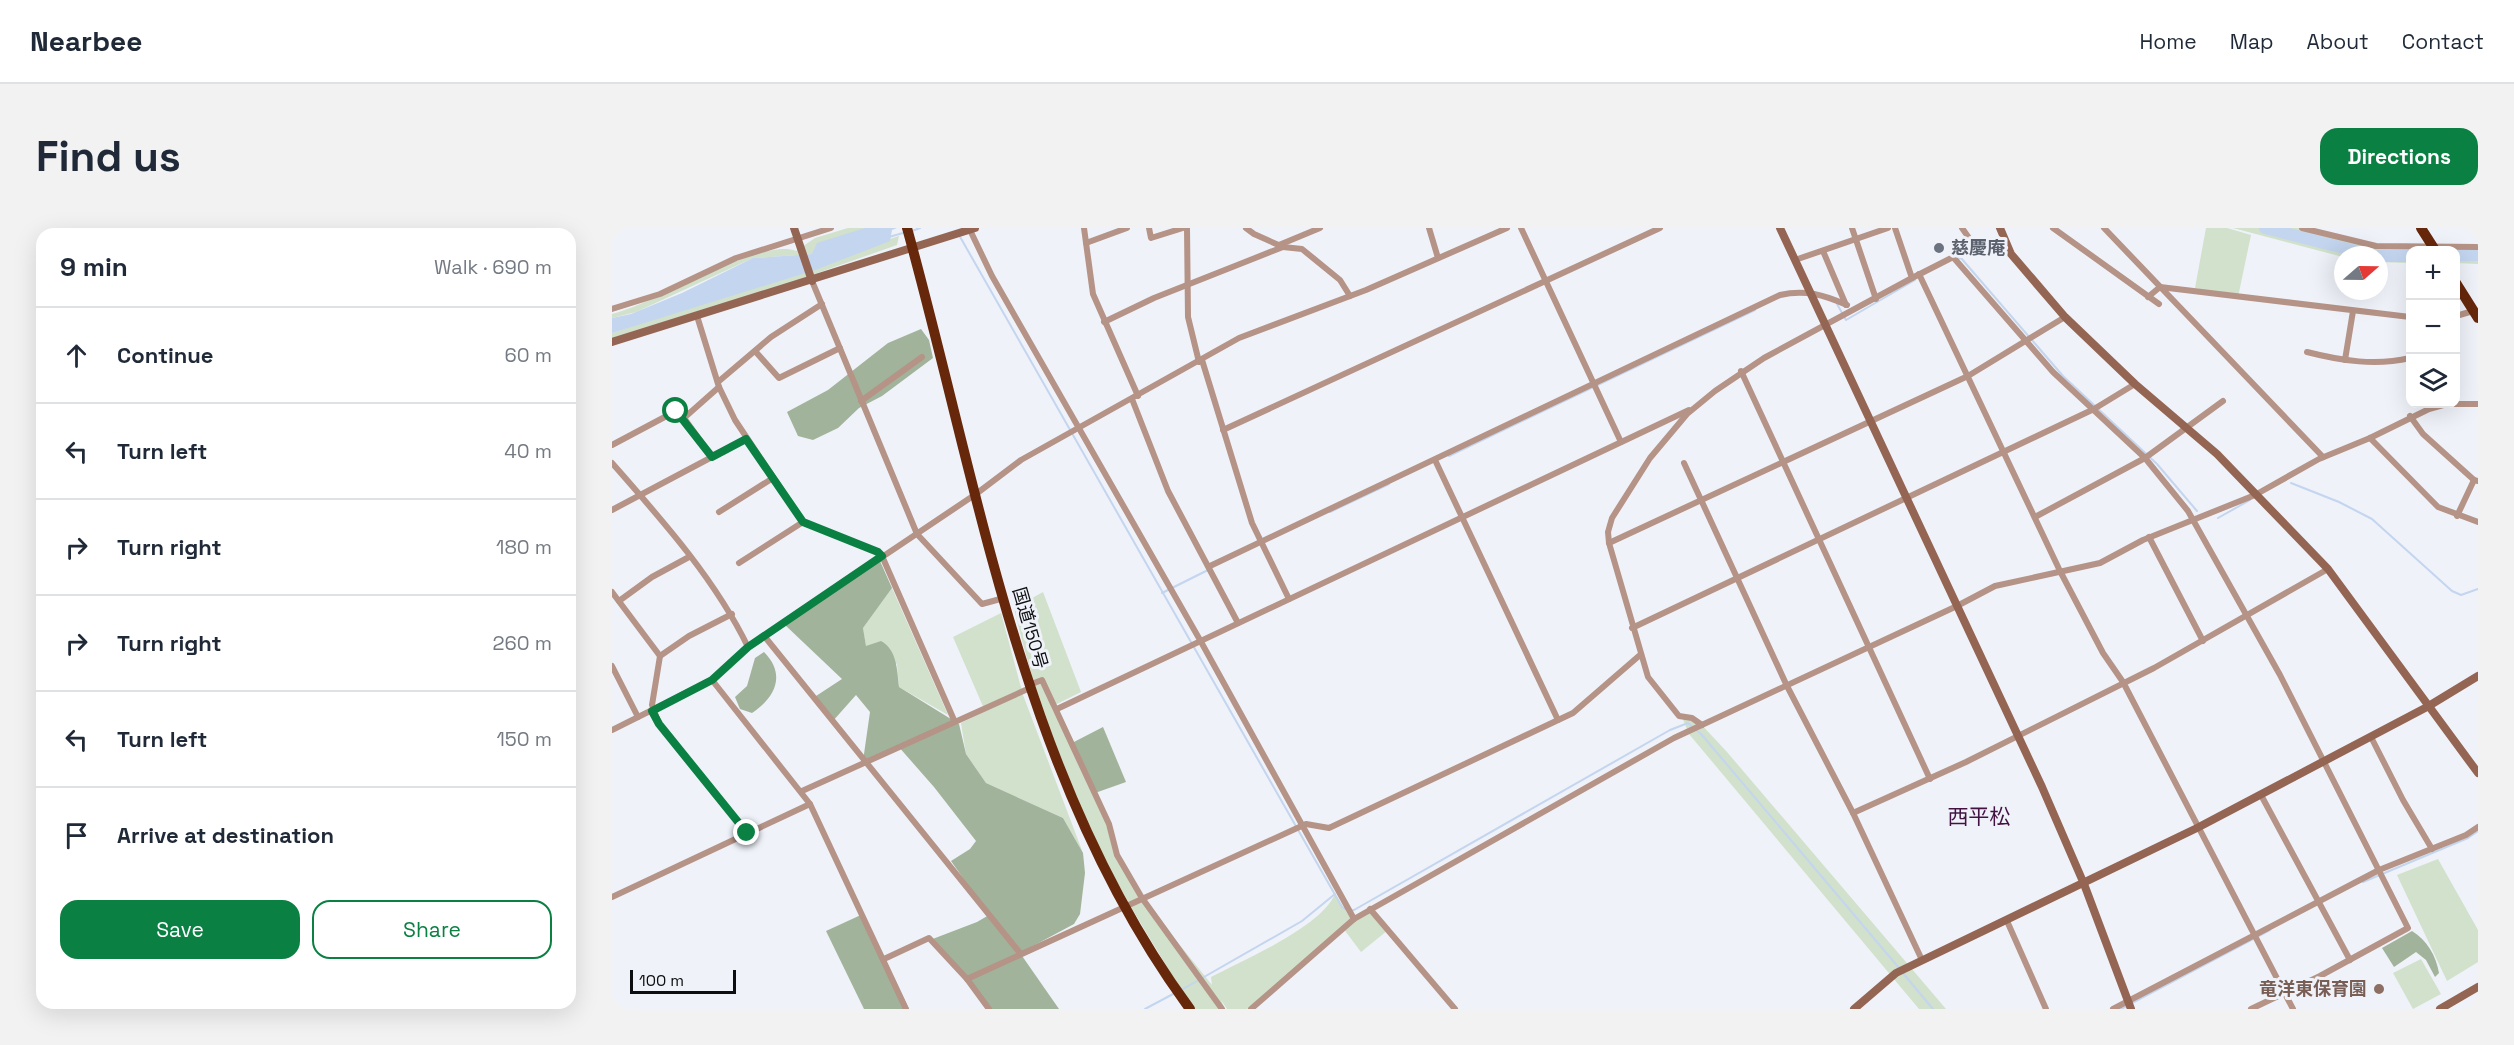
<!DOCTYPE html>
<html lang="en">
<head>
<meta charset="utf-8">
<style>
  :root { --surface:#fff; --page:#f2f2f3; --text:#1f2937; --muted:#747a83; --line:#e0e1e3; --accent:#0b8043 }
  body { margin:0; font-family:"Space Grotesk","Noto Sans JP",sans-serif; background:var(--page); color:var(--text) }
  .controls { position:absolute; right:18px; top:18px; display:grid; overflow:hidden; border-radius:12px; box-shadow:0 6px 24px #0002 }
  .controls button { width:54px; height:54px; display:grid; place-items:center; padding:0; border:0; border-bottom:2px solid var(--line); background:var(--surface); color:var(--text); font:30px sans-serif }
  .compass { position:absolute; left:1722px; top:18px; width:54px; height:54px; border-radius:50%; background:var(--surface); box-shadow:0 6px 24px #0002; rotate:70deg }
  .scale { position:absolute; left:18px; bottom:15px; width:106px; box-sizing:border-box; padding-left:6px; border:3px solid #0d0e10; border-top:0; font-size:16px; line-height:21px; white-space:nowrap; color:#0d0e10; -webkit-text-stroke:4px #eff2f9; paint-order:stroke }
  .stop { position:absolute; width:18px; height:18px; margin:-14px; border:4px solid #0b8043; border-radius:50%; background:#fff }
  .stop.end { background:#0b8043; border-color:#fff; box-shadow:0 2px 6px #0008 }
  .list { margin:0; padding:0; list-style:none }
  h2 { display:flex; justify-content:space-between; align-items:center; height:78px; margin:0; padding:0 24px; font-size:26px }
  h2 small { font-size:20px; font-weight:400; color:var(--muted) }
  .list li { display:grid; grid-template-columns:39px 1fr auto; gap:18px; align-items:center; box-sizing:border-box; height:96px; padding:0 24px; border-top:2px solid var(--line) }
  .list b { display:block; font-size:22px; white-space:nowrap }
  .list em { font-size:20px; font-style:normal; color:var(--muted) }
  .actions { display:flex; gap:12px; padding:18px 24px }
  .actions a { flex:1; padding:14px 0; border:2px solid var(--accent); border-radius:18px; text-align:center; font-size:21px; color:var(--accent) }
  .actions .main { background:var(--accent); color:#fff }
  .icon { flex:none; width:33px; height:33px; fill:none; stroke:currentColor; stroke-width:2; stroke-linecap:round; stroke-linejoin:round }
  .map { position:relative; flex:none; width:1866px; height:781px; overflow:hidden; border-radius:18px }
  header { display:flex; align-items:center; gap:36px; box-sizing:border-box; height:84px; padding:0 30px; background:var(--surface); border-bottom:2px solid var(--line) }
  header strong { font-size:28px }
  nav { display:flex; gap:33px; margin-inline-start:auto; font-size:21px }
  .intro { display:flex; align-items:center; justify-content:space-between; box-sizing:border-box; height:144px; padding:0 36px }
  h1 { margin:0; font-size:42px }
  .button { padding:15px 27px; border-radius:18px; background:var(--accent); color:#fff; font-size:21px; font-weight:700 }
  main { display:flex; gap:36px; padding:0 36px }
  aside { flex:1; background:var(--surface); border-radius:18px; box-shadow:0 6px 24px #0002 }
  .map>svg:first-child { display:block }
  .green { fill:#d1e1cb }
  .forest { fill:#a1b39a }
  .water { fill:#c3d5ef }
  .lines { fill:none; stroke-linecap:round; stroke-linejoin:round }
  .stream { stroke:#c3d5ef; stroke-width:2 }
  .river { stroke:#c3d5ef; stroke-width:12 }
  .street { stroke:#b59386; stroke-width:6 }
  .secondary { stroke:#956553; stroke-width:8 }
  .highway { stroke:#67270b; stroke-width:10 }
  .route { stroke:#0b8043; stroke-width:8 }
  .worship-dot { fill:#6b7280; stroke:#eff2f9; stroke-width:2 }
  .education-dot { fill:#8d6e63; stroke:#eff2f9; stroke-width:2 }
  .labels { text-anchor:middle; stroke-width:6; stroke-linejoin:round; paint-order:stroke }
  .worship-label { font-size:18px; font-weight:bold; fill:#5b616d; stroke:#eff2f9; text-anchor:start }
  .street-label { font-size:18px; fill:#0d0e10; stroke:#eff2f9 }
  .education-label { font-size:18px; font-weight:bold; fill:#785e54; stroke:#eff2f9; text-anchor:end }
  .quarter-label { font-size:21px; fill:#431242; stroke:#eff2f9 }
</style>
</head>
<body>
<header>
<strong>Nearbee</strong>
<nav><a>Home</a><a>Map</a><a>About</a><a>Contact</a></nav>
</header>
<div class="intro"><h1>Find us</h1><a class="button">Directions</a></div>
<main>
<aside>
<h2>9 min<small>Walk · 690 m</small></h2>
<ul class="list">
<li><svg class="icon" aria-label="ahead" viewBox="0 0 24 24"><path d="M12 20V5M6 11l6-6 6 6"/></svg><div><b>Continue</b></div><em>60 m</em></li>
<li><svg class="icon" aria-label="left" viewBox="0 0 24 24"><path d="M17 20v-9H6M10 6l-5 5 5 5"/></svg><div><b>Turn left</b></div><em>40 m</em></li>
<li><svg class="icon" aria-label="right" viewBox="0 0 24 24"><path d="M7 20v-9h11M14 6l5 5-5 5"/></svg><div><b>Turn right</b></div><em>180 m</em></li>
<li><svg class="icon" aria-label="right" viewBox="0 0 24 24"><path d="M7 20v-9h11M14 6l5 5-5 5"/></svg><div><b>Turn right</b></div><em>260 m</em></li>
<li><svg class="icon" aria-label="left" viewBox="0 0 24 24"><path d="M17 20v-9H6M10 6l-5 5 5 5"/></svg><div><b>Turn left</b></div><em>150 m</em></li>
<li><svg class="icon" aria-label="arrive" viewBox="0 0 24 24"><path d="M6 21V4h12l-3 4 3 4H6"/></svg><div><b>Arrive at destination</b></div></li>
</ul>
<div class="actions"><a class="main">Save</a><a>Share</a></div>
</aside>
<div class="map">
<svg width="1866" height="781" viewBox="0 0 1866 781">
  <rect width="100%" height="100%" fill="#eff2f9"/>
  <g class="green">
    <path d="M236,0h26l-62,26 -59,4 -117,54 -24,6v-4c43,-10 148,-77 184,-63l19,-13z"/>
    <path d="M1594,0h21l24,7 -13,62 -43,-9z"/>
    <path d="M1621,0h69l84,19h92v17l-22,-1v-13h-46v13l-31,-1v-7l-36,2z"/>
    <path d="M287,8l-2,9 -139,49 -146,45v-6z"/>
    <path d="M280,360l56,127 -49,-28 -2,-23 -31,-18 -3,-18z"/>
    <path d="M431,364l38,100 -30,15 44,86 22,62 25,43 70,87 -1,-8c33,-17 110,-50 124,-83l16,25 -104,90h-20l-6,-9 4,9h-33c-29,-51 -63,-101 -89,-154 -40,-78 -69,-162 -89,-247z"/>
    <path d="M389,385l22,82 60,158 -20,-35 -77,-35 -20,-29 -5,-31 24,-12 -32,-74z"/>
    <path d="M1070,489l17,5 28,30 219,257h-27l-230,-275z"/>
    <path d="M1826,631l40,71v32l-31,19 -50,-106z"/>
    <path d="M758,681l18,21 -27,22 -18,-24z"/>
    <path d="M1809,731l20,35 -28,15 -20,-36z"/>
  </g>
  <g class="forest">
    <path d="M309,101l8,11 4,18 -51,38 -23,12 -21,20 -25,12 -15,-4 -11,-24 41,-22 60,-47z"/>
    <path d="M268,333l12,27 -29,40 3,18 15,-5c16,9 16,28 18,46l60,37 7,30 20,29 77,35 20,35 2,20 -5,41 -6,10 -54,29 39,56h-72l-15,-23 -42,-46 47,-18 12,-7 -38,-54 19,-12 6,-8 -42,-54 -36,-41 -35,15 7,-49 -14,-17 -24,27 -19,-24 29,-19 -58,-55z"/>
    <path d="M152,424c22,22 12,45 -12,61l-12,-4 -5,-12 12,-11 8,-28z"/>
    <path d="M491,499l23,55 -31,11 -23,-50z"/>
    <path d="M251,686l46,95h-45l-38,-78z"/>
    <path d="M1800,703c15,9 24,25 27,42l-4,4 -9,-17 -10,-8 -22,15 -12,-19z"/>
  </g>
  <path class="water" d="M253,0h32l-5,2 -2,11 -75,29 -203,63v-15l19,-4 51,-21 71,-35 59,-4 5,-11z"/>
  <g class="lines">
    <g class="stream">
      <path d="M300,3l8,-3"/>
      <path d="M347,7l383,672 6,4 6,-1 316,-180 18,-7 14,12 197,233"/>
      <path d="M277,9l14,-4"/>
      <path d="M1346,31l3,-1 102,118 94,88 40,47"/>
      <path d="M1225,76l9,16 69,-40"/>
      <path d="M837,228l306,-146"/>
      <path d="M1679,255l48,19 33,17 80,72 9,4 17,-6"/>
      <path d="M718,284l59,-28"/>
      <path d="M1606,290l32,-18"/>
      <path d="M550,365l46,-23"/>
      <path d="M1751,654l105,-44 10,-7"/>
      <path d="M1290,744l31,37"/>
      <path d="M571,761l119,-68 33,-27"/>
      <path d="M1520,775l138,-73"/>
      <path d="M533,781l30,-16"/>
      <path d="M1509,781l6,-3"/>
    </g>
    <g class="river">
      <path d="M1653,0l107,27"/>
      <path d="M1844,27h22"/>
      <path d="M1767,28h31"/>
    </g>
    <g class="street">
      <path d="M357,0l23,48 208,364 154,279 320,-181 283,-132 38,-20 105,-23 43,-23 112,-45 64,-36 51,-21 59,-29 18,-5h31"/>
      <path d="M472,0l9,66 45,102"/>
      <path d="M537,0l2,10 32,-10"/>
      <path d="M575,0l1,89 11,45"/>
      <path d="M634,0l8,6 29,13 19,2 38,31 10,16"/>
      <path d="M817,0l9,30"/>
      <path d="M909,0l100,214"/>
      <path d="M1240,0l24,71"/>
      <path d="M1283,0l17,50"/>
      <path d="M1350,0l14,20"/>
      <path d="M1441,0l106,76"/>
      <path d="M1492,0l219,229"/>
      <path d="M1690,0l74,18 102,1"/>
      <path d="M474,15l41,-15"/>
      <path d="M667,17l41,-17"/>
      <path d="M1211,23l23,54"/>
      <path d="M1341,29l100,115 92,86 43,53 92,164 128,253 -88,48 -69,33"/>
      <path d="M1183,32l93,-32"/>
      <path d="M1307,46l141,297 43,82 20,29 170,327"/>
      <path d="M200,53l105,253 65,70 22,-6"/>
      <path d="M1536,69l12,-10 250,30"/>
      <path d="M0,81l48,-15 76,-36 95,-30"/>
      <path d="M85,88l22,71 16,33 68,102 75,30 4,4 72,164"/>
      <path d="M1844,88l17,-5"/>
      <path d="M492,94l50,-24 129,-51"/>
      <path d="M143,123l24,27 61,-30"/>
      <path d="M1695,124c35,9 69,14 103,6"/>
      <path d="M590,132l50,163 37,76"/>
      <path d="M1733,132l8,-49"/>
      <path d="M1129,143l189,408"/>
      <path d="M106,154l53,-45 51,-33"/>
      <path d="M520,171l36,92 70,132"/>
      <path d="M249,173l61,-44"/>
      <path d="M1798,188l13,18 51,46 4,1"/>
      <path d="M72,190l28,39"/>
      <path d="M611,202l437,-202"/>
      <path d="M1758,210l68,69 40,15"/>
      <path d="M0,217l64,-34 8,7 35,-31"/>
      <path d="M823,232l123,260"/>
      <path d="M0,235c50,57 103,116 136,184"/>
      <path d="M1072,235l103,223 66,127 69,147"/>
      <path d="M0,282l134,-71"/>
      <path d="M107,284l54,-34"/>
      <path d="M1845,288l17,-36"/>
      <path d="M1423,289l110,-59 78,-57"/>
      <path d="M1537,309l54,104"/>
      <path d="M997,315l359,-167 97,-59"/>
      <path d="M127,335l64,-41"/>
      <path d="M598,338l570,-271c25,-6 44,0 67,10"/>
      <path d="M0,364l48,64 -8,49 7,19 88,109"/>
      <path d="M7,373l33,-24 37,-20"/>
      <path d="M1020,400l462,-219 41,-25"/>
      <path d="M153,409l255,316"/>
      <path d="M48,428l29,-20 43,-22"/>
      <path d="M0,438l26,51"/>
      <path d="M100,452l98,124 96,205"/>
      <path d="M417,457l13,-5 67,144 8,31 25,43 80,111"/>
      <path d="M445,481l632,-299"/>
      <path d="M1090,497l-10,-7 -13,-2 -31,-39 -39,-134 -1,-11 4,-14 38,-60 37,-44 28,-23 49,-33 148,-80 51,-26 40,-12"/>
      <path d="M0,502l100,-50 36,-33 228,-153 45,-34 218,-122 127,-48 141,-62"/>
      <path d="M1759,509l32,63 29,49"/>
      <path d="M190,563l228,-103"/>
      <path d="M1649,567l89,165"/>
      <path d="M1241,585l113,-51 188,-94 174,-99"/>
      <path d="M0,669l198,-93"/>
      <path d="M758,681l85,100"/>
      <path d="M1395,693l39,88"/>
      <path d="M272,731l45,-21 38,41 22,30"/>
      <path d="M355,751l339,-155 23,4 244,-115 67,-58"/>
      <path d="M0,780v1"/>
      <path d="M639,781l103,-90"/>
      <path d="M1501,781l266,-139 87,-35 12,-8"/>
    </g>
    <g class="secondary">
      <path d="M182,0l18,53"/>
      <path d="M1168,0l262,559 42,97 47,125"/>
      <path d="M1388,0l11,26 54,63 70,67 82,70 111,115 150,204"/>
      <path d="M0,114l363,-114"/>
      <path d="M1242,781l42,-36 301,-145 230,-121 51,-31"/>
      <path d="M1828,781l38,-22"/>
    </g>
    <g class="highway">
      <path d="M295,0c74,267 115,553 283,781"/>
      <path d="M1809,0l14,22"/>
      <path d="M1844,55l22,35"/>
    </g>
  </g>
  <g class="lines">
    <path class="route" d="M64,183l36,46 34,-18 57,83 75,30 4,4 -134,91 -36,33 -60,31 7,13 88,109"/>
  </g>
  <circle class="worship-dot" cx="1327" cy="20" r="6"/>
  <circle class="education-dot" cx="1767" cy="761" r="6"/>
  <g class="labels">
    <g class="worship-label">
      <text x="1339" y="26">慈慶庵</text>
    </g>
    <g class="street-label">
      <text transform="translate(418 400) rotate(74)" y="6">国道150号</text>
    </g>
    <g class="education-label">
      <text x="1755" y="767">竜洋東保育園</text>
    </g>
    <g class="quarter-label">
      <text x="1367" y="596">西平松</text>
    </g>
  </g>
</svg>
<div class="controls">
<button>+</button>
<button>−</button>
<button><svg class="icon" aria-label="layers" viewBox="0 0 24 24"><path d="M12 4l9 5-9 5-9-5zM3 14l9 5 9-5"/></svg></button>
</div>
<svg class="compass" viewBox="-18 -18 36 36"><path d="M0-13l5 13h-10z" fill="#e53935"/><path d="M0 13l5-13h-10z" fill="#747a83"/></svg>
<div class="scale">100 m</div>
<div class="stop" style="left:64px;top:183px"></div>
<div class="stop end" style="left:135px;top:605px"></div>
</div>
</main>
</body>
</html>
